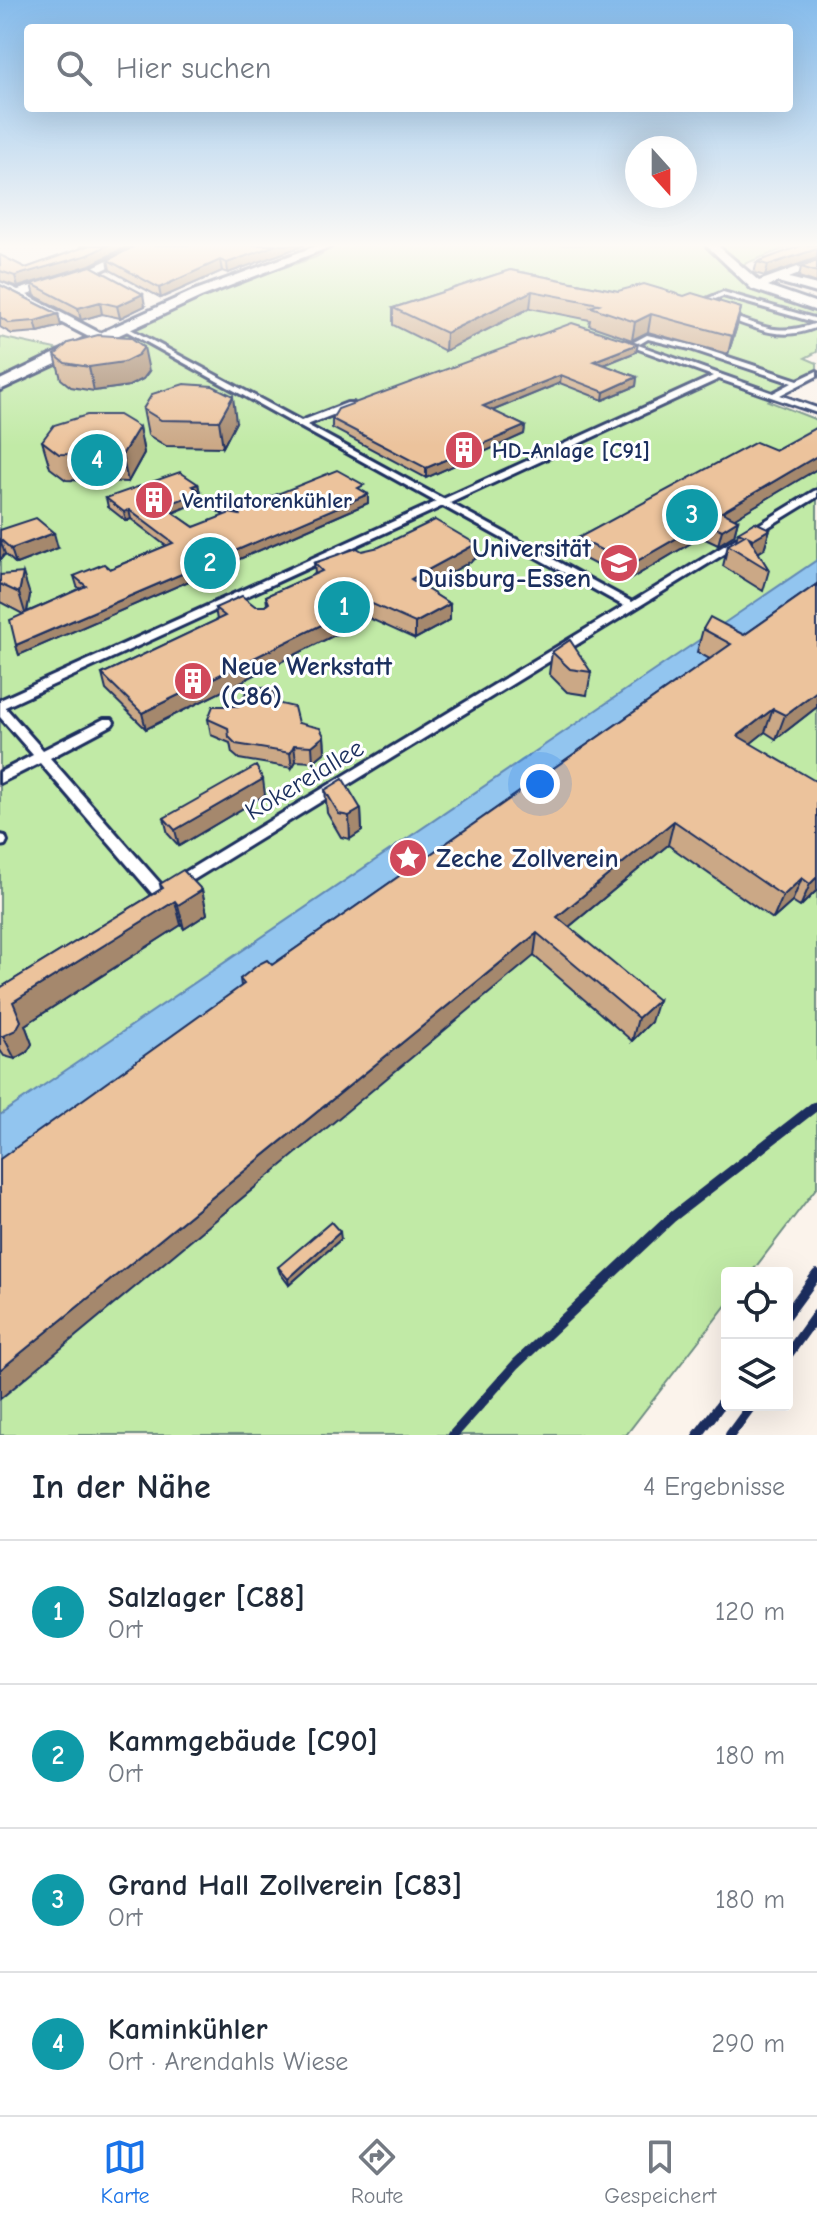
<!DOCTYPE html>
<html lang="de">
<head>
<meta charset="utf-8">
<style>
  :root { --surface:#fff; --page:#f6f6f7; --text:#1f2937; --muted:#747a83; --line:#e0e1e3; --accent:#1a73e8 }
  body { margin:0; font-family:"Comic Neue",sans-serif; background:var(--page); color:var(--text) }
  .controls { position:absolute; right:24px; bottom:24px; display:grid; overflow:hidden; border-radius:8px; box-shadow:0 8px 32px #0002 }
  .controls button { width:72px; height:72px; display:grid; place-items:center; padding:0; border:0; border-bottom:2px solid var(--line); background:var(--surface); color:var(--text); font:40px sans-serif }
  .compass { position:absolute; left:625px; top:136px; width:72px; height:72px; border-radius:50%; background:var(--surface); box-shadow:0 8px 32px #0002; rotate:159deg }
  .you { position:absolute; left:540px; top:784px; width:28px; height:28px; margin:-20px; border:6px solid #fff; border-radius:50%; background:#1a73e8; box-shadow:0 0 0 12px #1a73e833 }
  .badge { display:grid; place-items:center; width:52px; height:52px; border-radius:50%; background:var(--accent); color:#fff; font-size:26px; font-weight:700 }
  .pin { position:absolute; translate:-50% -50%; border:4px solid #fff; box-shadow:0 2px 8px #0006 }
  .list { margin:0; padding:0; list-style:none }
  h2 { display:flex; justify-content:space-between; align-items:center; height:104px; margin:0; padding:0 32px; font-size:34px }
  h2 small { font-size:26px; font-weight:400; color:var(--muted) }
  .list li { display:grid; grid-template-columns:52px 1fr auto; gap:24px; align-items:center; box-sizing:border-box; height:144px; padding:0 32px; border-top:2px solid var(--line) }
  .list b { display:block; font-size:30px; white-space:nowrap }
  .list p { margin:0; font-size:26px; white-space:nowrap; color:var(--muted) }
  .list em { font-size:26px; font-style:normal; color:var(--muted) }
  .icon { flex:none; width:44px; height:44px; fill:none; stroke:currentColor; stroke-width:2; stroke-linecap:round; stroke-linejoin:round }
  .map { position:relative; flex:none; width:817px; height:1435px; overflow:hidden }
  .search { position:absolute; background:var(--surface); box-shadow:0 8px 32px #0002; left:24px; right:24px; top:24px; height:88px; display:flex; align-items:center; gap:20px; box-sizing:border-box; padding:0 28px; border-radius:8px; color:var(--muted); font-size:30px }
  .sheet { height:680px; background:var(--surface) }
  nav { display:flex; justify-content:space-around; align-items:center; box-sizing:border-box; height:112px; border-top:2px solid var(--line); background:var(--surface); font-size:22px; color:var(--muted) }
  nav a { display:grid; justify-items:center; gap:4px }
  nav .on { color:var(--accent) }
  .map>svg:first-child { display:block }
  .green { fill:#c1eaa6; stroke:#6e8c82; stroke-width:2 }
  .water { fill:#92c5ef; stroke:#6289b5; stroke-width:2 }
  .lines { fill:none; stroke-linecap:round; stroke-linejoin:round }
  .lane-casing { stroke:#1b2f5e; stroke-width:6 }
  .street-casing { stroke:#1b2f5e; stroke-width:6 }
  .lane { fill:#fff; fill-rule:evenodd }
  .street { fill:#fff; fill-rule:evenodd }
  .rail-far1 { stroke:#1b2f5e; stroke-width:8 }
  .rail { stroke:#1b2f5e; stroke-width:10 }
  .wall { fill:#cba886; stroke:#1b2f5e; stroke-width:2 }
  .shaded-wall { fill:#a5886d; stroke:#1b2f5e; stroke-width:2 }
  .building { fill:#ecc39c; stroke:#1b2f5e; stroke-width:2 }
  .labels { text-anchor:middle; stroke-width:6; stroke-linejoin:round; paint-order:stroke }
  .far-poi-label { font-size:22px; font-weight:bold; fill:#1b2f5e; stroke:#fff; text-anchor:start }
  .poi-label { font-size:26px; font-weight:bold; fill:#1b2f5e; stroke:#fff; text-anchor:start }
  .street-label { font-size:26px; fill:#1b2f5e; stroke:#fff }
</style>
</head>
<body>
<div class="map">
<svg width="817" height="1435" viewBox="0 0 817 1435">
  <rect width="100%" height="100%" fill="#fbf3eb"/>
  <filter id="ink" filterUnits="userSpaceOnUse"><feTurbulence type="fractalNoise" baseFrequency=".0125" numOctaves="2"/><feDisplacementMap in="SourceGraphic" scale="16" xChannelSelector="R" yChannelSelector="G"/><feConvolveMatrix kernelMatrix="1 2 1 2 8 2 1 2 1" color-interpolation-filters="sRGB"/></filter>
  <g filter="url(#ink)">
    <g class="green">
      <path d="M337,245h457l-66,25 27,17 62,21v44l-12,6 12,5v14l-49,24 49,19v767l-66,86h-24v31l-101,131h-626v-1045l207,-97 109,-36z"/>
      <path d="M0,337l69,15 -69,31z"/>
    </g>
    <path class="water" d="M817,560v32l-817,580v-57z"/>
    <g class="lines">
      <defs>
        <g id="lane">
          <path d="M723,292l94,27v4l-94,-27 -26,10 -5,-1z"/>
          <path d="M726,314c37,12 51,23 91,9v4c-35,15 -60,2 -93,-10v-2z"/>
          <path d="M123,325l178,96 46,-18h6v4l-46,18 136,74 270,-123 -91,-33v-2l10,2 15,-8 45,10 106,35 19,-9v5l-37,19 37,13v5l-98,-34 -269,124 182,99 182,-111 3,-1v7l-640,393 -5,-2 -2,-4 2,-4 452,-274 -181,-100 -438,201 38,43 61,-31h8l2,3 -2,3 -62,33 116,132 2,4 -2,4 -5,2 -5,-2 -116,-135 -40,20v-11l33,-17 -33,-38v-17l436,-198 -315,-174 -1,-1zM648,339l42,10 102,34 -19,10 -135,-48z"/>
          <path d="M221,504l20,13v4h-6l-17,-12v-4z"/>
          <path d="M0,835l5,1 2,5 -2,4 -5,1z"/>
        </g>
        <g id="street">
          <path d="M138,245h15l-54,27 -72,23 73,38 93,-42 126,-46h16l-134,52 -201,93v-10l89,-43 -89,-46v-9l18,8 73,-22z"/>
          <path d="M706,245h11l42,36 58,-21v7l-28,11 28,7v8l-39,-11 -10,4 49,17v8l-65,-22z"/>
        </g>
      </defs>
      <use href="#lane" class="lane-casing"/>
      <use href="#street" class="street-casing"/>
      <use href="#lane" class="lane"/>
      <use href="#street" class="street"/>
      <path class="rail-far1" d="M812,1109l5,-4"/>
      <g class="rail">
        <path d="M787,1315l30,-41"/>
        <path d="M787,1356l30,-42"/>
        <path d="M453,1435l63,-71 155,-146 143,-111"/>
        <path d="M698,1435l29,-39"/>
        <path d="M730,1435l22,-30"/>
      </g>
    </g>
    <g class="wall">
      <path d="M80,245h50l-40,20 -72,22 -18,-6v-26l26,13 59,-21h-5z"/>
      <path d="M305,245l-77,28 -6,-2 -61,27 -51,-28 -2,-10z"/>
      <path d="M817,245v13l-52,18 -11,-3 3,-11z"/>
      <path d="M817,261v22l-18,-6 2,-10z"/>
      <path d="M510,270l108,21 66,5 57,12 -4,18 -9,28 -80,-22 -16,8 -43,-15 1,-5 -60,-12 -85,43 -52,-26v-17z"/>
      <path d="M32,284l113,22 -25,12 -18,-4 -21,6 -46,-24z"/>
      <path d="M0,285l58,29 3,12 -23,6 -26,2 -12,-7z"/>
      <path d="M636,352l-32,13 33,12 -1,9 -33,14 -43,-17 -68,28 33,15 -1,8 -98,44 -94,-50v-9z"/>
      <path d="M55,355l94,16 -6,8 -14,7 -35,5 -23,-4 -10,-8z"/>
      <path d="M143,409l93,13 -13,25 -57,-1 -18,-11z"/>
      <path d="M139,427l5,26 -16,29 -62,-2 -16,-12 -8,-27z"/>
      <path d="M817,469l-83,49 4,2 -4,15 -16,10 -17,-8 -74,44 -52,-27 3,-16z"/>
      <path d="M198,484l4,17 -29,12 21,14 46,-12 124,-23 4,2v9l-349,152 -3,-10 7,-31 -23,-12v-27l30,20 -3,17 53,-23 -3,-3 -3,-10 36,-7 56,-23 -35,-27 -5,2 -18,-14 -2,-9z"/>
      <path d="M770,529l-6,20 -6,4 11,17 -6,21 -40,-25 5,-21 8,-4 2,-9z"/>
      <path d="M0,530l58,18 -42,16 -11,-10 -5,6z"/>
      <path d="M362,551l113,8 -51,29 26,16v16l-35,19 -46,-21 -223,111 -40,-39 -4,-16 115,-54 -2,-12 50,-2 2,-2 -1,-8 49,-22 -1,-11z"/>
      <path d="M817,584v123l-41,32 -11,-7 -14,11 66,147 -17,17 -8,-5 -19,17 -105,-74 -99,82 82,95 -19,19 -98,-85 -293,30 -1,-7 32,-14 438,-306 -13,-7 6,-23 41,6z"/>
      <path d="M552,652l39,20 -4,23 -20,-3 -18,-18z"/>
      <path d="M238,706l60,17 26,13 1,16 -12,10 -17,-1 -4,7 -53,-9 -7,-6 -2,-10 -19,-8 -3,-16z"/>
      <path d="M325,790l36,19 1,22 -12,8 -9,-2 -14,-24z"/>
      <path d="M265,795l-86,51 -11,-12 -4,-16z"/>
      <path d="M160,884l42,6 5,24 -23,15 -3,-4 -156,100 7,19 -5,8 -12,7 -11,-3 -4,-6v-62l161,-99z"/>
      <path d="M341,1239l-52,46 -9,-12 -2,-6z"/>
    </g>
    <g class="shaded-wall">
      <path d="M108,245h22l-40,20 -72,22 -3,-11z"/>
      <path d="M276,245h29l-77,28 -1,-10z"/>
      <path d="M817,249v9l-52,18 3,-11z"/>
      <path d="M220,260l2,11 -61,27 -2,-10z"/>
      <path d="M532,291l-2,17 -85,43 1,-18z"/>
      <path d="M143,294l2,12 -25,12 -3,-12z"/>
      <path d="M100,302l2,12 -21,6 -3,-12z"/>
      <path d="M741,308l-4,18 -9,28 4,-18z"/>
      <path d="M58,314l3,12 -23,6 -3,-11z"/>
      <path d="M651,314l-3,18 -16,8 3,-18z"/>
      <path d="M638,344l-2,8 -43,17 1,-8z"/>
      <path d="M144,347l5,24 -6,8 -14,7 -35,5 -5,-24z"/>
      <path d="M561,375l-1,8 -78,32 1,-9z"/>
      <path d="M637,377l-1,9 -33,14 1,-8z"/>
      <path d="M233,396l3,26 -13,25 -4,-26z"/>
      <path d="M525,426l-1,8 -98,44v-10z"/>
      <path d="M139,427l5,26 -16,29 -6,-27z"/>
      <path d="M817,456v13l-99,59 4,-16z"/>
      <path d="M198,484l4,17 -36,14 -2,-9 28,-20z"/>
      <path d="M368,494v9l-349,152 -3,-10z"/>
      <path d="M129,510l2,9 -5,2 -2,-9z"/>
      <path d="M738,520l-4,15 -16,10 4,-15z"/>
      <path d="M705,522l-4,15 -74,44 3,-16z"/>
      <path d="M770,529l-6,20 -15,9h-1l5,-19z"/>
      <path d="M54,533l4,15 -42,16 -5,-15z"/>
      <path d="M0,539l5,15 -5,6z"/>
      <path d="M476,544l-1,15 -64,36v-16z"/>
      <path d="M23,573l7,22 -4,21 -7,-23z"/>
      <path d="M368,602l1,16 -223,111 -4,-16z"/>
      <path d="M450,604v16l-35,19v-16z"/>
      <path d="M817,691v16l-41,32 9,-24z"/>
      <path d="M773,709l-8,23 -34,27 7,-23z"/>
      <path d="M324,736l1,16 -12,10 -1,-16z"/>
      <path d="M294,745l2,16 -4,7 -2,-15z"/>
      <path d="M263,779l2,16 -86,51 -4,-16z"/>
      <path d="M361,809l1,22 -12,8 -1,-23z"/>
      <path d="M674,821l-6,24 -115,95 4,-23z"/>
      <path d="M817,877v13l-17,17 10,-23z"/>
      <path d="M802,878l-10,24 -19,17 10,-23z"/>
      <path d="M202,890l5,24 -23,15 -6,-24z"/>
      <path d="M175,901l6,24 -156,100 7,19 -5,8 -12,7 -12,-23 10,-34z"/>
      <path d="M537,933l-3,23 -534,443v-29z"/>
      <path d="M658,1000l-7,22 -19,19 6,-23z"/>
      <path d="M340,1232l1,7 -52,46 -1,-6z"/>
    </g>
    <g class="building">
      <path d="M90,245h18l-20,10 -73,21 -15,-5v-16l26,13z"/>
      <path d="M137,245h139l-49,18 -7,-3 -61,28 -51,-28z"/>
      <path d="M803,245h14v4l-49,16 -11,-3z"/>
      <path d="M817,261v11l-16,-5z"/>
      <path d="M91,266l52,28 -26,12 -17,-4 -22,6 -46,-24z"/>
      <path d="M510,270l108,21 26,-7 40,12 8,-3 49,15 -9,28 -81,-22 -16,8 -44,-15 8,-3 -67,-13 -86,42 -53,-25z"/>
      <path d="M0,285l58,29 -23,7 -26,2 -9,-6z"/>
      <path d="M572,323l66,21 -44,17 43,16 -33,15 -43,-17 -78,31 42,20 -99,42 -94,-49 6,-10z"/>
      <path d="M98,335l32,2 14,10 -6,8 -14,7 -35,5 -24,-4 -10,-8 13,-12z"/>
      <path d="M184,384l29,2 20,10 -14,25 -58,-1 -18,-11 9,-15z"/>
      <path d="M87,415h32l20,12 -17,28 -63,-1 -17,-13 12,-16z"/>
      <path d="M817,427v29l-95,56 16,8 -16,10 -17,-8 -75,43 -52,-27 178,-96 19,8z"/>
      <path d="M337,470l27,15 -6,3 10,6 -352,151 -6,-25 76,-34 -12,-10 30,-12 6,5 63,-26 -44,-33 -5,2 -18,-14 74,-26 18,12 -6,2 9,6 -37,14 30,21 36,-14 10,2 3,-7z"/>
      <path d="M36,518l18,15 -43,16 -11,-10v-9z"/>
      <path d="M435,520l41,24 -65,35 39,25 -35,19 -47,-21 -226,111 -40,-39 123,-58 -10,-8 27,-12 13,10h10l4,-3 -3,-7 56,-25 -8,-8 43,-15 5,3 17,-4z"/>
      <path d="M755,522l15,7 -17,10 -4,-2 20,33 -41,-25 17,-10 -7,-3z"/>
      <path d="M23,573l-4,20 -19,-9v-9z"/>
      <path d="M817,584v107l-32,24 -12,-6 -35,27 79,46v95l-7,7 -8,-6 -19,18 -109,-75 -117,96 101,83 -20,18 -101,-85 -537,437v-211l244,-175 -4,-5 19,-15 8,-4 5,5 459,-321 -28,-15 7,-12 34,18z"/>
      <path d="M570,640l21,32 -21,-3 -18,-17z"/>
      <path d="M262,687l11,3 3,13 18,4 4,16 22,5 4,8 -12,10 -18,-1 -4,8 -54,-9 -7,-7 -1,-9 -20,-9 5,-13h25l11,-18z"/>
      <path d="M256,766l7,13 -88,51 -11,-12z"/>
      <path d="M343,779l18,30 -12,7 -10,-2 -14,-24z"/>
      <path d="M183,870l19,20 -24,15 -3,-4 -162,101 8,19 -5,9 -13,6h-3v-48l163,-100 -3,-4z"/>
      <path d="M331,1222l9,10 -52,47 -10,-12z"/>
    </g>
  </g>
  <linearGradient id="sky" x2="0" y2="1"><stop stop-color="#85bbeb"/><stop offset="0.55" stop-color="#fdfaf6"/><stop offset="1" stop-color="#fdfaf6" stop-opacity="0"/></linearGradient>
  <rect width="817" height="446" fill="url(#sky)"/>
  <defs>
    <symbol id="building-disc" viewBox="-11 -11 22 22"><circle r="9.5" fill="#d1495b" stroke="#fff"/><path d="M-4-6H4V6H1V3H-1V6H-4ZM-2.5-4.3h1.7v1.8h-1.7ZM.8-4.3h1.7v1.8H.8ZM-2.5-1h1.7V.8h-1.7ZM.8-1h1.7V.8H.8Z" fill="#fff"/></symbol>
    <symbol id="university-disc" viewBox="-11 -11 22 22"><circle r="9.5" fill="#d1495b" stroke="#fff"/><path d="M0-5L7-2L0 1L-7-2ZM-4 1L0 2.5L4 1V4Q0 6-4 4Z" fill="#fff"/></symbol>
    <symbol id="sight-disc" viewBox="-11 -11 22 22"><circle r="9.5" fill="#d1495b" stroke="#fff"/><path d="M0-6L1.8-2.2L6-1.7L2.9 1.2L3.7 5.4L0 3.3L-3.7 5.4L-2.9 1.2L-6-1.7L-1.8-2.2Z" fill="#fff"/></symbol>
  </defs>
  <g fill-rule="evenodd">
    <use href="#building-disc" x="442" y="428" width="44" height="44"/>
    <use href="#building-disc" x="132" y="478" width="44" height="44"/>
    <use href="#university-disc" x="597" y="541" width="44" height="44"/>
    <use href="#building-disc" x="171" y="659" width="44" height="44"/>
    <use href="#sight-disc" x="386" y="836" width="44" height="44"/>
  </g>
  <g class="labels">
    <g class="far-poi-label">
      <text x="492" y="458">HD-Anlage [C91]</text>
      <text x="182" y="508">Ventilatorenkühler</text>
    </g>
    <g class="poi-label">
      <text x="591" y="557" text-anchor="end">Universität<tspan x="591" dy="30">Duisburg-Essen</tspan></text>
      <text x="221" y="675">Neue Werkstatt<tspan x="221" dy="30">(C86)</tspan></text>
      <text x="436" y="867">Zeche Zollverein</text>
    </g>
    <g class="street-label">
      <text transform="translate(304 779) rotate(-31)" y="9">Kokereiallee</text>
    </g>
  </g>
</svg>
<div class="controls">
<button><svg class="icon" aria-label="locate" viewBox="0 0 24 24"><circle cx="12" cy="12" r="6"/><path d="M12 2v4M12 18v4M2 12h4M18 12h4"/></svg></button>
<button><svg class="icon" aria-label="layers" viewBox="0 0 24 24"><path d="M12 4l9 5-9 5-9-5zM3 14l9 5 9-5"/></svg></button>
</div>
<svg class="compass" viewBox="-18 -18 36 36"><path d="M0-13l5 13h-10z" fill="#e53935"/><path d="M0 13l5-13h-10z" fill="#747a83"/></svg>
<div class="you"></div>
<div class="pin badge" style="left:344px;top:607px;background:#0f9aa8">1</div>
<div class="pin badge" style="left:210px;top:563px;background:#0f9aa8">2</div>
<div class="pin badge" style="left:692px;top:515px;background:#0f9aa8">3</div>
<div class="pin badge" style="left:97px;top:460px;background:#0f9aa8">4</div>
<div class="search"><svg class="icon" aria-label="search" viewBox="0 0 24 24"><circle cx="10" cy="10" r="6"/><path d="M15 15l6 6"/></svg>Hier suchen</div>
</div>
<section class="sheet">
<h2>In der Nähe<small>4 Ergebnisse</small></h2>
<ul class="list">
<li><span class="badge" style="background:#0f9aa8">1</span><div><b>Salzlager [C88]</b><p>Ort</p></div><em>120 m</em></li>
<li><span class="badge" style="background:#0f9aa8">2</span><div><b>Kammgebäude [C90]</b><p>Ort</p></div><em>180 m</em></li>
<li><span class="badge" style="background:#0f9aa8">3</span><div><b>Grand Hall Zollverein [C83]</b><p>Ort</p></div><em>180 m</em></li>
<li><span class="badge" style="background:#0f9aa8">4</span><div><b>Kaminkühler</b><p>Ort · Arendahls Wiese</p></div><em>290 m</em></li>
</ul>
</section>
<nav>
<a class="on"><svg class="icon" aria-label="map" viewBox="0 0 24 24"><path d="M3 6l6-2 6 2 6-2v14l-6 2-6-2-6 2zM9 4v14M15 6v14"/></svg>Karte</a>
<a><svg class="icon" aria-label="directions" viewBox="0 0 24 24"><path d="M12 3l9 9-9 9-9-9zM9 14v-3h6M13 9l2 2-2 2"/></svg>Route</a>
<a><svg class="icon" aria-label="saved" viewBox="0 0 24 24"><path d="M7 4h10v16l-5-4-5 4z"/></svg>Gespeichert</a>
</nav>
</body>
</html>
